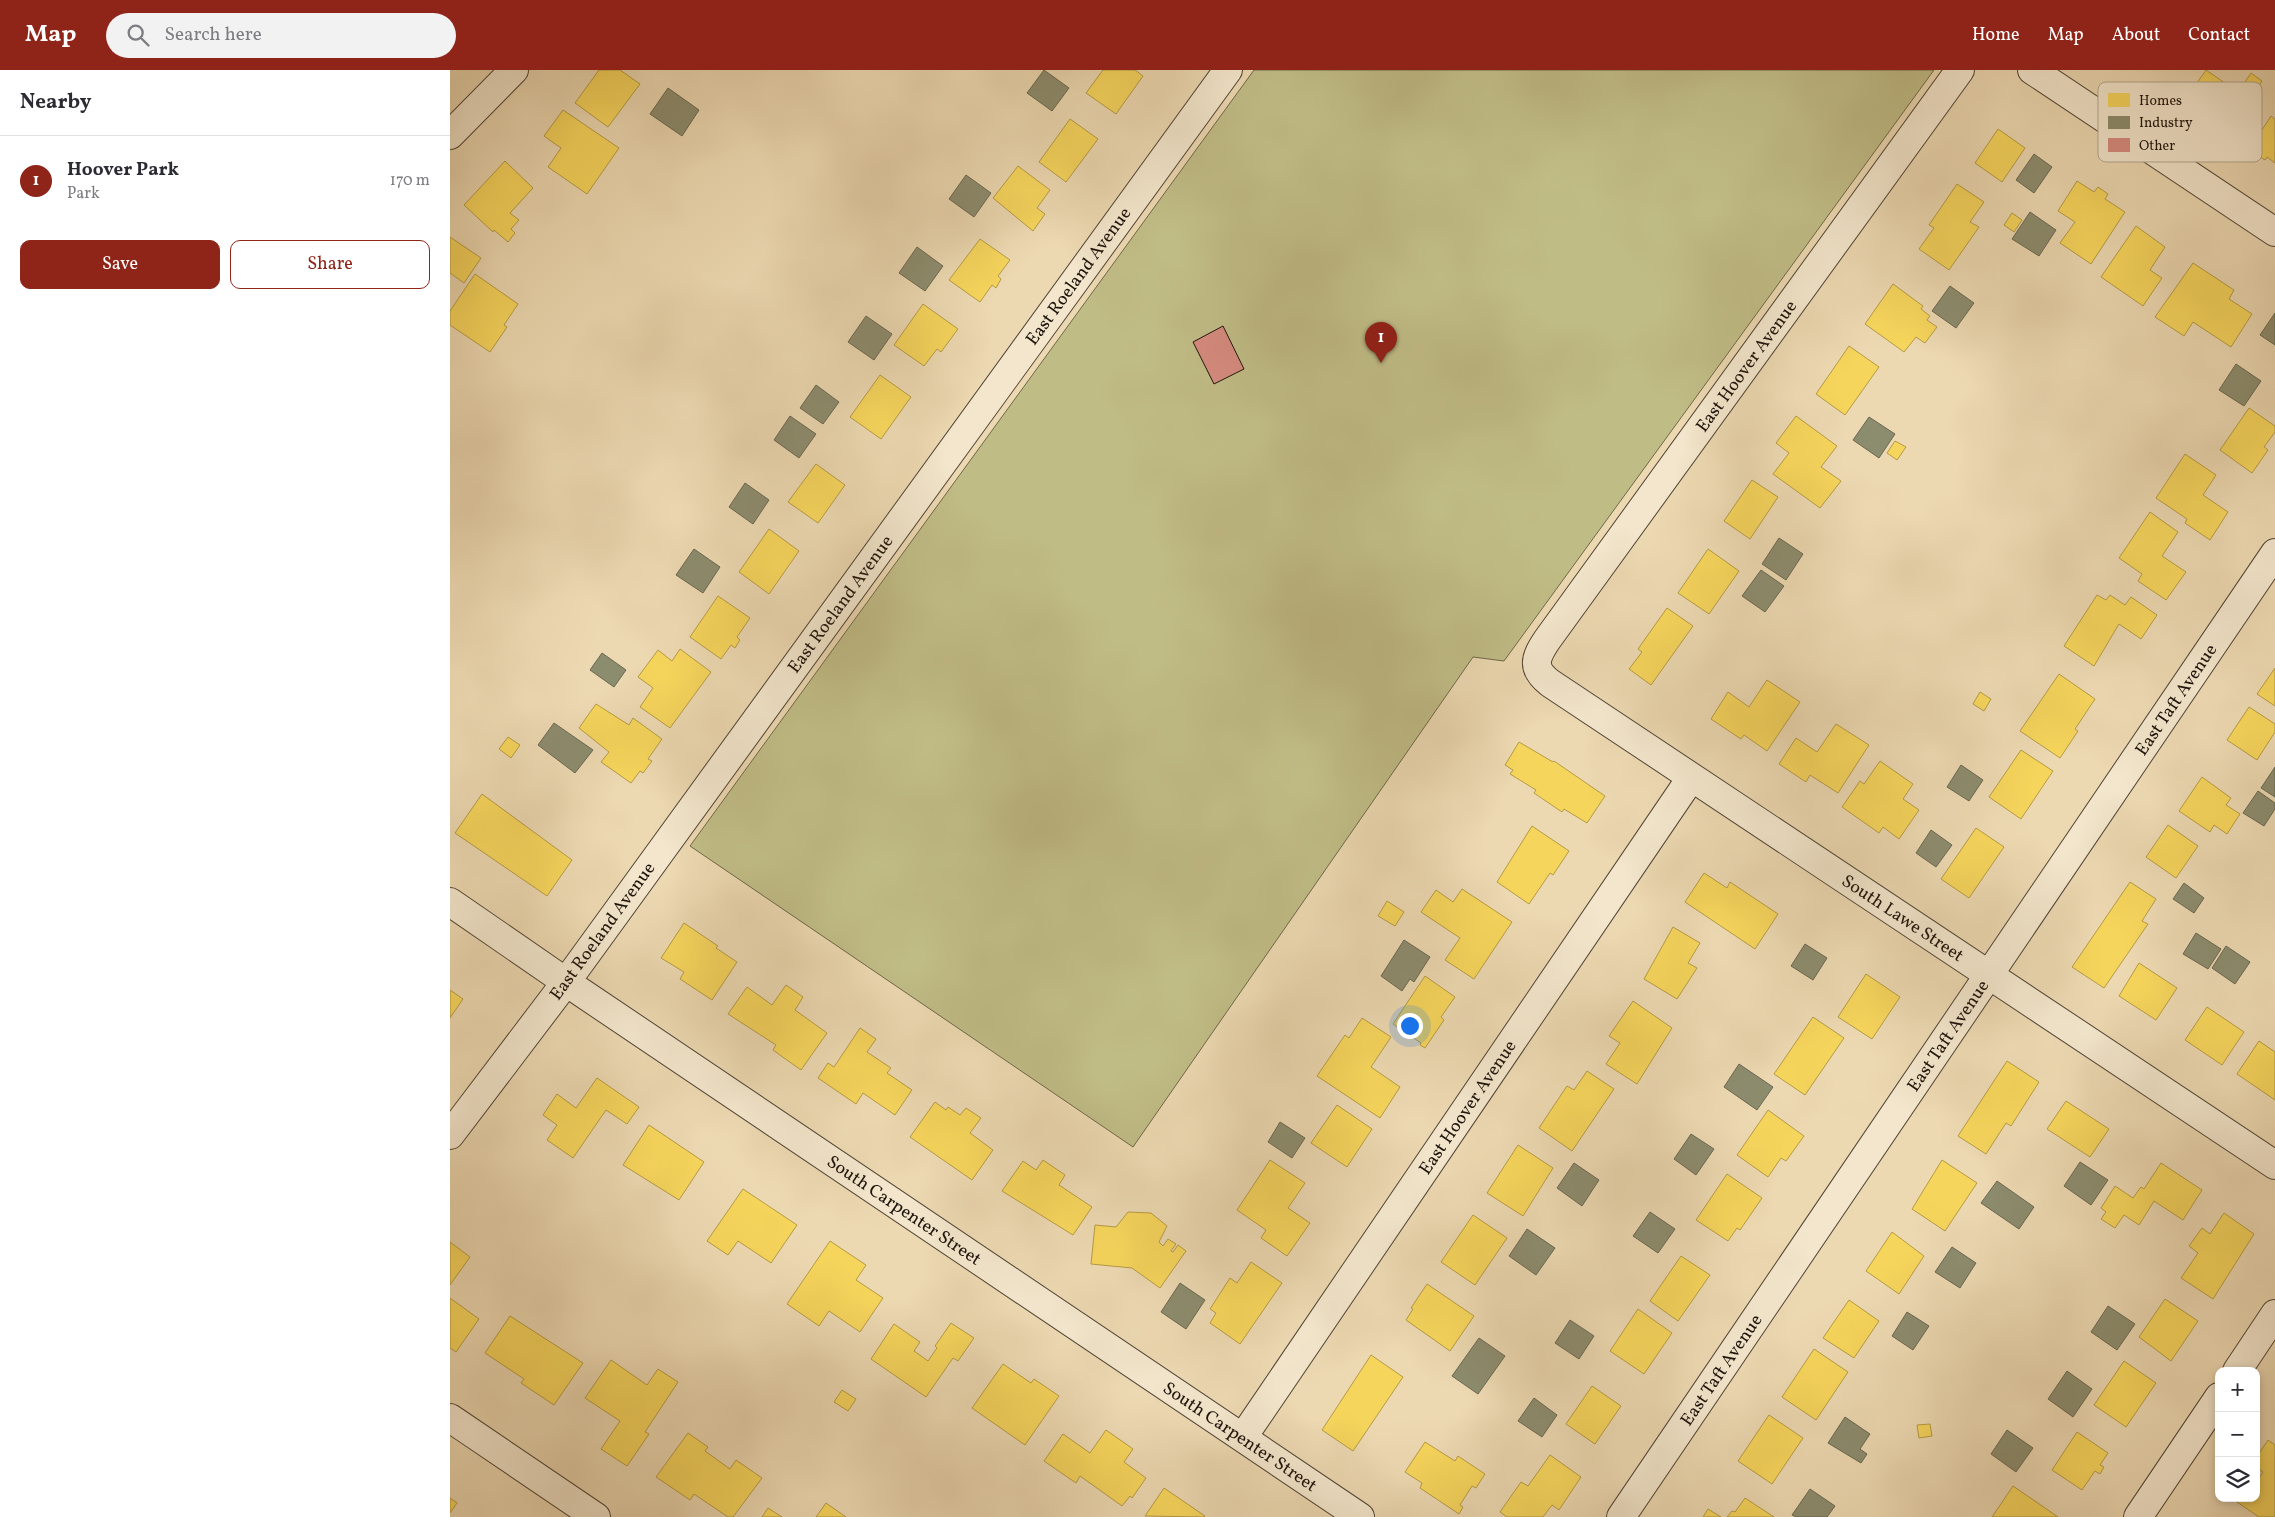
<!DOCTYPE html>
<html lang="en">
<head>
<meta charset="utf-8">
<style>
  :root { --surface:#fff; --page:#f2f2f3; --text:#2b2b33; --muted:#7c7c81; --line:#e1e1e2; --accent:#8f2418 }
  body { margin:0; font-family:Vollkorn,serif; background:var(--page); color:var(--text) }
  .controls { position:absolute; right:15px; bottom:15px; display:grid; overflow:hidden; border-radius:10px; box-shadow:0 2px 8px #0003 }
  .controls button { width:45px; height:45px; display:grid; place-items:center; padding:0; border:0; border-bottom:1px solid var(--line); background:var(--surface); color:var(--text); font:25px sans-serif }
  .you { position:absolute; left:959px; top:955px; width:18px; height:18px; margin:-12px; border:4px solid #fff; border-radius:50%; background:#1a73e8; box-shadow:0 0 0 8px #1a73e833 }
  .badge { display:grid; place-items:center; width:32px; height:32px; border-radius:50%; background:var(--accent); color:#fff; font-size:16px; font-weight:700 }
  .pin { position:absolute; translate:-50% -41px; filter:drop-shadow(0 1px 2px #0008) }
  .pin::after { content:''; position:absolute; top:26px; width:18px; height:15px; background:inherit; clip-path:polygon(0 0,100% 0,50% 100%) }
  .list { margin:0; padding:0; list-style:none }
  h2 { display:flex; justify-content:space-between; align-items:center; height:65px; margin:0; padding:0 20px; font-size:21px }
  h2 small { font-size:16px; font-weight:400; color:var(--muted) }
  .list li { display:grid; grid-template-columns:32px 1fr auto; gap:15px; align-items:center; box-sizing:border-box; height:90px; padding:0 20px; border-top:1px solid var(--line) }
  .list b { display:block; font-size:19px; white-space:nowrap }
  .list p { margin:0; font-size:16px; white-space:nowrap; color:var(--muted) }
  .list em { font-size:16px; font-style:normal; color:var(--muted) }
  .actions { display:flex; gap:10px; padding:15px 20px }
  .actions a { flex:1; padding:11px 0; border:1px solid var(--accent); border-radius:10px; text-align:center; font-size:18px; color:var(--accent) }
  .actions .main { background:var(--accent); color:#fff }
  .icon { flex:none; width:28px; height:28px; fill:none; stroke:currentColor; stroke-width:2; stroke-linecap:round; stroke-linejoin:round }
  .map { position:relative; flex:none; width:1825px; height:1447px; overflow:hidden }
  header { display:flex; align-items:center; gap:30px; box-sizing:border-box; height:70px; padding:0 25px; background:var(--accent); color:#fff }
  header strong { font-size:24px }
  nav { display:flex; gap:28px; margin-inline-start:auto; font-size:18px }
  .search { width:350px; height:45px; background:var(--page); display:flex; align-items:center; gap:12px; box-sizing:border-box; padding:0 18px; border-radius:28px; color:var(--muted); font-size:19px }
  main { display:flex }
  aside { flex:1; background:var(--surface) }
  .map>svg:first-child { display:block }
  .green { fill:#c0bc86; stroke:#6e6849 }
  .homes { fill:#f6d55c; stroke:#b59b44 }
  .industry { fill:#8c8c6e; stroke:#6b6851 }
  .building { fill:#d68b7f; stroke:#1d140c }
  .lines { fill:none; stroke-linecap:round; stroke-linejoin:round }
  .minor-casing { stroke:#514535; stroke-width:30 }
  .tertiary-casing { stroke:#514535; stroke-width:30 }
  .minor { stroke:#f3e6cc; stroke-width:28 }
  .tertiary { stroke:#f3e6cc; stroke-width:28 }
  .labels { text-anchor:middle; stroke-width:5; stroke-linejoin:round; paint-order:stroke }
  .street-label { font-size:18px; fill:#1d140c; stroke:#f3e6cc }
  .key { fill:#f3e6cc; stroke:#b3a792; stroke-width:1 }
  .key-label { font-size:14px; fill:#1d140c }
</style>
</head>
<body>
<header>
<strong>Map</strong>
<div class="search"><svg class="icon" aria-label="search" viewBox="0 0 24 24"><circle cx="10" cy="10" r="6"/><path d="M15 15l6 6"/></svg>Search here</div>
<nav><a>Home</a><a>Map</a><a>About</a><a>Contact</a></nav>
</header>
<main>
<aside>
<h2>Nearby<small></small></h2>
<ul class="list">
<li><span class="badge">1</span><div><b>Hoover Park</b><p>Park</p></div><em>170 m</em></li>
</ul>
<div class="actions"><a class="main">Save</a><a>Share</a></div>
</aside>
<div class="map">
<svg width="1825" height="1447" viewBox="0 0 1825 1447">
  <rect width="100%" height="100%" fill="#ecd8b1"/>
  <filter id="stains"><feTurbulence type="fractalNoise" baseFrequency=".004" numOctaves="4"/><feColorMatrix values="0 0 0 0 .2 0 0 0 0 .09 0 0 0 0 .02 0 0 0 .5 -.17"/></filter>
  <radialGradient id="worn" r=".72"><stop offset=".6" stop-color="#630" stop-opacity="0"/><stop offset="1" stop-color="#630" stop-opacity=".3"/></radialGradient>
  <path class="green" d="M804,0h680l-430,591 -31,-4 -340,490 -443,-301z"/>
  <g class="homes">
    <path d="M149,0h21l20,14 -32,43 -33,-24z"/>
    <path d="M653,0h32l8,6 -27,38 -30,-21z"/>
    <path d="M1756,0l51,35 -20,30 -52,-35z"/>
    <path d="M1801,3l11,8 -7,11 -12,-7z"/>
    <path d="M113,40l56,38 -32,46 -39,-27 13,-19 -17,-12z"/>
    <path d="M1821,46l4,3v44l-8,-6 -2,3 -16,-10z"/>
    <path d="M620,49l28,20 -32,43 -27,-20z"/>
    <path d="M1548,59l27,19 -23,34 -27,-19z"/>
    <path d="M55,91l28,27 -23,25 9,7 -8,9 4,4 -7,9 -14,-12 -1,2 -29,-27z"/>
    <path d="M568,96l32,24 -13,18 8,6 -12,17 -40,-33z"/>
    <path d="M1627,111l17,11 4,-5 10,7 -3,5 20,13 -34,52 -31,-21 15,-21 -17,-11z"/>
    <path d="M1507,114l27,18 -14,20 9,5 -30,43 -30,-21 15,-21 -5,-3z"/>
    <path d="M1562,143l10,7 -8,12 -10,-7z"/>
    <path d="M1686,156l29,21 -15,23 12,8 -19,28 -42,-29z"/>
    <path d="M0,167l31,21 -17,25 -14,-10z"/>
    <path d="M530,169l30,21 -12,16 3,3 -5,9 -4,-3 -12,17 -31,-22z"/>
    <path d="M1743,193l41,27 -5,9 23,15 -21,33 -38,-25 -9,14 -29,-19z"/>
    <path d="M25,204l43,30 -14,21 3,2 -17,25 -40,-27v-14z"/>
    <path d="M1443,214l30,22 -2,3 9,7 -3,4 10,7 -12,16 -9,-6 -12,15 -39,-28z"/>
    <path d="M473,234l35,25 -17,23 -4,-3 -13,17 -30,-21z"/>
    <path d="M1399,276l30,21 -34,48 -29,-21z"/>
    <path d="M430,305l31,22 -30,42 -31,-22z"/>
    <path d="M1799,338l26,18v6l-11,15 4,3 -16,23 -32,-23z"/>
    <path d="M1346,346l41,30 -16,21 20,14 -21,27 -47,-34 16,-21 -13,-10z"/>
    <path d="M1445,371l11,6 -9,13 -10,-7z"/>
    <path d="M1735,384l31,21 -13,20 25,17 -18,28 -25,-17 2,-4 -31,-21z"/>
    <path d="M366,394l29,21 -27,38 -30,-21z"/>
    <path d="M1302,410l26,17 -28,42 -26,-18z"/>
    <path d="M1700,442l28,20 -16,24 24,16 -20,28 -28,-19 4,-7 -23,-16z"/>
    <path d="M319,459l30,22 -30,43 -30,-22z"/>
    <path d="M1258,479l31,22 -30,43 -31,-21z"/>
    <path d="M1647,525l9,5 4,-5 15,10 6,-8 26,18 -16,24 -22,-15 -25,42 -30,-20z"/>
    <path d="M268,526l32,22 -13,19 3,3 -5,8 -4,-3 -10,14 -31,-22z"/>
    <path d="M1217,538l26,18 -42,59 -22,-16 13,-17 -4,-3z"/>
    <path d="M230,579l31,23 -41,56 -30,-21 13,-19 -15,-11 20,-27 14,11z"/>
    <path d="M1825,598v38l-18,-12z"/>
    <path d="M1609,604l36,25 -20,30 3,2 -18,27 -40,-27z"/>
    <path d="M1317,610l33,22 -33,49 -23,-16 -3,4 -30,-20 17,-27 21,15z"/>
    <path d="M1530,622l11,7 -7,12 -11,-7z"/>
    <path d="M146,634l33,21 4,-7 29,21 -14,20 4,2 -9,12 -3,-2 -9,12 -30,-21 8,-10 -30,-24z"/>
    <path d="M1799,637l26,17v8l-18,28 -30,-20z"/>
    <path d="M1386,654l33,21 -31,48 -28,-18 -4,7 -27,-18 17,-26 21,14z"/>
    <path d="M58,667l12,8 -9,13 -12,-9z"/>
    <path d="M1069,672l34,20 1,-1 51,35 -18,27 -23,-14 -2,3 -28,-19 2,-3 -26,-16 3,-4 -8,-5z"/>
    <path d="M1571,680l32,21 -32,48 -32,-22z"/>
    <path d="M1430,691l33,23 -10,15 16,11 -20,29 -16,-12 -4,6 -37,-26 18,-26 4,3z"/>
    <path d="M1752,707l29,21 -5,7 14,9 -13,20 -13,-9 -4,7 -31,-21z"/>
    <path d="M32,724l90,66 -25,36 -92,-63z"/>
    <path d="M1718,755l30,21 -22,32 -30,-21z"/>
    <path d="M1082,756l37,25 -16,24 -3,-2 -21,31 -32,-22z"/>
    <path d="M1526,758l28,19 -35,51 -28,-19z"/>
    <path d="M1254,803l23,15 3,-6 48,32 -23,35 -70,-47z"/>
    <path d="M1680,812l26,17 -14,22 6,3 -44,64 -32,-21z"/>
    <path d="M1012,819l50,33 -38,57 -29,-19 15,-22 -39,-26 15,-22 17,12z"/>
    <path d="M937,831l17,11 -9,14 -17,-10z"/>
    <path d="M234,853l34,23 -2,2 21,14 -25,38 -32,-21 4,-7 -23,-14z"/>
    <path d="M1223,857l27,16 -12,20 9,5 -20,31 -33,-20z"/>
    <path d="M1689,893l38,25 -21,32 -37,-24z"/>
    <path d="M1416,904l34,23 -28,42 -34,-22z"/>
    <path d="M975,906l30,21 -14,20 3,3 -19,28 -5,-3 1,-2 -28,-19z"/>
    <path d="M336,915l17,12 -8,13 32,23 -26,37 -28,-20 3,-5 -48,-31 19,-27 25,18z"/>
    <path d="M0,920l13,9 -13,19z"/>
    <path d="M1183,931l39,27 -35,56 -31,-20 14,-21 -11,-7z"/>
    <path d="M1757,937l37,25 -22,33 -37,-25z"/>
    <path d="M1363,947l31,21 -39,57 -31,-21z"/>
    <path d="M912,948l29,19 -20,30 29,20 -20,31 -63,-42 28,-41 4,3z"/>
    <path d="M410,958l16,11 -9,13 24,16 -4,5 25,17 -17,25 -32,-22 -7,11 -38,-26 10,-15 6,4z"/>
    <path d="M1809,971l16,11v48l-38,-26z"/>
    <path d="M1557,991l32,21 -28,44 -5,-3 -20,31 -28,-18z"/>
    <path d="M1137,1001l27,18 -42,62 -33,-23 28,-42 7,4z"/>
    <path d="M147,1008l42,29 -12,17 -21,-14 -33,48 -26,-18 10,-15 -14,-10 14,-21 19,14z"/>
    <path d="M1616,1031l43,28 -19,28 -43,-28z"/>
    <path d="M485,1032l11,8 2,-3 12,8 6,-7 15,10 -11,15 23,17 -21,30 -62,-43z"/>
    <path d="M887,1035l35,24 -25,38 -36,-24z"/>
    <path d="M1318,1040l36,26 -18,25 -5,-3 -13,19 -31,-22z"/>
    <path d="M199,1055l55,37 -25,38 -56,-35z"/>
    <path d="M1068,1075l35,23 -30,48 -36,-23z"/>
    <path d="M593,1090l22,15 -6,10 33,22 -19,28 -71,-44 21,-30 13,9z"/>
    <path d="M820,1090l35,23 -17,25 22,15 -23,33 -26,-18 5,-8 -29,-20z"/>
    <path d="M1492,1090l35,23 -32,48 -33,-22z"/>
    <path d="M1711,1093l41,27 -19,30 -29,-19 -15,24 -15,-10 -9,13 -14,-9 5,-7 -5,-4 14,-22 18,12 8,-11 3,2z"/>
    <path d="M1277,1104l35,24 -22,32 -3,-2 -9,13 -32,-21z"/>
    <path d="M293,1119l54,36 -26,38 -33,-22 -10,14 -21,-14z"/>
    <path d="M678,1142l23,1 16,13 -8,16 4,4 5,-7 8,5 -5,7 2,1 5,-7 8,6 -26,37 -28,-20 -41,-4 4,-39 21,2z"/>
    <path d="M1774,1143l30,21 -41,65 -32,-21 17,-25 -9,-7 13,-18 8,6z"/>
    <path d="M1023,1145l34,23 -32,47 -34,-23z"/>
    <path d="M1442,1162l32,24 -25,38 -33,-23z"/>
    <path d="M380,1171l36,24 -10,15 27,18 -23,34 -31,-21 -10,15 -32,-22z"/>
    <path d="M0,1172l20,15 -20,28z"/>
    <path d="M1231,1186l29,19 -32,46 -28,-20z"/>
    <path d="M801,1192l31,21 -42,61 -30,-21 6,-10 -6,-4 20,-31 7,5z"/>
    <path d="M977,1214l47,32 -24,35 -44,-31 7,-11 -2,-1z"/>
    <path d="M0,1228l29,21 -23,33 -6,-4z"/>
    <path d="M1715,1229l33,22 -27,40 -32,-24z"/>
    <path d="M1399,1230l30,21 -25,37 -31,-20z"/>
    <path d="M1188,1239l34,24 -28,41 -34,-23z"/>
    <path d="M60,1246l73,47 -29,42 -33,-22 3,-4 -39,-26z"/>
    <path d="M501,1253l23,15 -16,23 -5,-3 -27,39 -55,-38 23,-35 26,18 -6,9 14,10 9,-13 -2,-2z"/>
    <path d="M1364,1279l34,23 -32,48 -34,-23z"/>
    <path d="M921,1285l32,22 -50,74 -31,-21z"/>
    <path d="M161,1290l36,25 11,-16 20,13 -33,50 4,2 -22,32 -26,-17 19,-28 -35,-23z"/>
    <path d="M1674,1291l32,22 -30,44 -32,-22z"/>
    <path d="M553,1294l28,19 3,-4 25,17 -34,49 -53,-37z"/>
    <path d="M1142,1316l29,20 -26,38 -29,-20z"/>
    <path d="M392,1320l14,9 -8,12 -14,-9z"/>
    <path d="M1319,1345l34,23 -31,46 -34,-23z"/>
    <path d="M1480,1354l2,12 -13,2 -2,-13z"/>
    <path d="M656,1360l27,19 -9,13 22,16 -14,20 -2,-2 -8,10 -42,-30 -4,7 -32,-22 19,-27 27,19z"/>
    <path d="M1627,1362l31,21 -8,12 4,2 -4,7 -5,-3 -13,19 -30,-20z"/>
    <path d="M238,1363l20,14 -3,4 25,18 6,-9 26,18 -29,39h-5l-34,-23 -4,6 -34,-23z"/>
    <path d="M1818,1370l7,5v72h-16l-28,-19h25v-15l7,-11 -7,-5v-9z"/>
    <path d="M975,1372l30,19 3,-5 27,18 -9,14 -4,-2 -12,19 3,2 -4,7 -39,-26 2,-5 -17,-11z"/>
    <path d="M1100,1385l31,22 -22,33 -7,-5 -9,12h-36l-7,-5 21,-30 7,4z"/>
    <path d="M1563,1416l45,31h-66z"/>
    <path d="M714,1418l41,28 -1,1 -59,-1z"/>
    <path d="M0,1428l7,5 -7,10z"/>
    <path d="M1295,1428l29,19h-47l5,-6 3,1z"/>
    <path d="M376,1433l20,14h-30z"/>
    <path d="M318,1438l14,9h-20z"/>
    <path d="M1258,1439l13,8h-18z"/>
  </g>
  <g class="industry">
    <path d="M594,0l25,18 -17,23 -25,-18z"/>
    <path d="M218,18l31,22 -17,26 -32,-22z"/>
    <path d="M1584,84l18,13 -18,26 -18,-13z"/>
    <path d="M516,105l25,18 -17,24 -25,-18z"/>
    <path d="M1580,142l26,18 -17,26 -27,-17z"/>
    <path d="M467,177l26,19 -18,25 -26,-18z"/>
    <path d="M1500,216l24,17 -18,25 -24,-17z"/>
    <path d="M1825,243v32l-15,-10z"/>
    <path d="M416,246l26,18 -18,26 -26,-18z"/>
    <path d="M1786,294l25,17 -17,25 -25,-16z"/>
    <path d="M366,315l23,17 -16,22 -23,-16z"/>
    <path d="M340,346l26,18 -17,24 -25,-18z"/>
    <path d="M1419,347l26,17 -16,24 -26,-18z"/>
    <path d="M295,413l24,17 -16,24 -24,-17z"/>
    <path d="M1329,468l24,16 -17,26 -24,-16z"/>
    <path d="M244,479l26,18 -17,26 -27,-18z"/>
    <path d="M1311,500l23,16 -19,26 -23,-16z"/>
    <path d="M152,583l24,17 -12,17 -24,-17z"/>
    <path d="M104,653l39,27 -18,23 -37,-28z"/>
    <path d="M1511,695l22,15 -14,21 -22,-14z"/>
    <path d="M1825,697v30l-14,-9z"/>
    <path d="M1808,721l17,12v6l-11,17 -21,-13z"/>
    <path d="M1481,760l21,15 -16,22 -20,-14z"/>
    <path d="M1734,813l20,15 -10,15 -21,-14z"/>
    <path d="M1746,863l25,16 -13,20 -25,-15z"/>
    <path d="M954,870l26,17 -16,25 -4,-3 -8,12 -21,-15z"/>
    <path d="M1355,874l22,14 -14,22 -22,-14z"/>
    <path d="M1776,876l24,16 -15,22 -23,-16z"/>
    <path d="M1289,994l34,23 -16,23 -33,-23z"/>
    <path d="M830,1052l25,16 -13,20 -24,-16z"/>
    <path d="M1241,1064l23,15 -18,26 -22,-16z"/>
    <path d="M1630,1092l28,18 -17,25 -27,-19z"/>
    <path d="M1124,1093l25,17 -17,26 -25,-18z"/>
    <path d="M1547,1111l37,26 -15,22 -38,-26z"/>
    <path d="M1200,1142l25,17 -17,24 -25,-17z"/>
    <path d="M1077,1159l28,19 -19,27 -27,-19z"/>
    <path d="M1502,1177l24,16 -16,25 -25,-16z"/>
    <path d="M730,1213l25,17 -19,29 -25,-17z"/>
    <path d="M1658,1236l27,18 -18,26 -26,-18z"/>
    <path d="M1457,1242l22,14 -16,24 -21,-14z"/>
    <path d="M1120,1250l24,16 -15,23 -24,-16z"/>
    <path d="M1029,1268l26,18 -27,38 -26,-18z"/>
    <path d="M1617,1301l25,18 -19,28 -25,-18z"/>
    <path d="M1084,1328l23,17 -15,22 -24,-16z"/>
    <path d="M1395,1347l25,17 -10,15 7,5 -6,9 -33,-20z"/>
    <path d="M1557,1360l26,18 -17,24 -25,-18z"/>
    <path d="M1360,1419l25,17 -8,11h-31l-4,-2z"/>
  </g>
  <path class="building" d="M773,256l21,43 -30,15 -21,-42z"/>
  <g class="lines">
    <defs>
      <g id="minor">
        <path id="s1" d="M1510,0l-413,570c-12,18 -16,28 3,43l725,482"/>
        <path d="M1582,0l243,162"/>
        <path d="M0,65l64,-65"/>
        <path d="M0,832l116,80 -116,153"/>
        <path d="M1787,1301l38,-57"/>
        <path d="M0,1348l146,99"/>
        <path id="s2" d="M793,1367l448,-659"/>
        <path d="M1688,1447l81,-120"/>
      </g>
      <g id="tertiary">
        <path id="s3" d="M778,0l-662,912 794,535"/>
        <path id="s4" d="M1171,1447l654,-964"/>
      </g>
    </defs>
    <use href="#minor" class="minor-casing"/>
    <use href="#tertiary" class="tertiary-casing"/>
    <use href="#minor" class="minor"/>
    <use href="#tertiary" class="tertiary"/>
  </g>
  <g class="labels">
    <g class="street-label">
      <text transform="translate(628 206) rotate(-54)" y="6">East Roeland Avenue</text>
      <text transform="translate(1296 296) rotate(-54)" y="6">East Hoover Avenue</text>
      <text transform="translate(390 534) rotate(-54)" y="6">East Roeland Avenue</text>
      <text dy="6" stroke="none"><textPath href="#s4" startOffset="988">East Taft Avenue</textPath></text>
      <text dy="6" stroke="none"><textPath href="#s1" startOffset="1178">South Lawe Street</textPath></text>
      <text transform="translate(152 861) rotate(-54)" y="6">East Roeland Avenue</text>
      <text dy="6" stroke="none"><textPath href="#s4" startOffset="582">East Taft Avenue</textPath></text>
      <text dy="6" stroke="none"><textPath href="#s2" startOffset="399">East Hoover Avenue</textPath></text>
      <text dy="6" stroke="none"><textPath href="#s3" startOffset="1535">South Carpenter Street</textPath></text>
      <text dy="6" stroke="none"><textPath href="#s4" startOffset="178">East Taft Avenue</textPath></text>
      <text dy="6" stroke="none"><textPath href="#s3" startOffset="1940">South Carpenter Street</textPath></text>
    </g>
  </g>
  <rect x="1648" y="12" width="164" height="80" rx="8" class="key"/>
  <rect x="1658" y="23" width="22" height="14" fill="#f6d55c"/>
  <rect x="1658" y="46" width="22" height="13" fill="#8c8c6e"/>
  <rect x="1658" y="68" width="22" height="14" fill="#d68b7f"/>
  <g class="key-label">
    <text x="1689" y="35">Homes</text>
    <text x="1689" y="57">Industry</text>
    <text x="1689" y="80">Other</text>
  </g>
  <rect width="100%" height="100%" filter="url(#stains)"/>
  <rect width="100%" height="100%" fill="url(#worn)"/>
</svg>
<div class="controls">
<button>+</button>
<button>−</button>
<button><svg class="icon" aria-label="layers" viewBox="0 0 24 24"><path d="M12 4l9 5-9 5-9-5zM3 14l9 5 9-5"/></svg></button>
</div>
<div class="you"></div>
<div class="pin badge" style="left:931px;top:293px">1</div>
</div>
</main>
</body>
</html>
